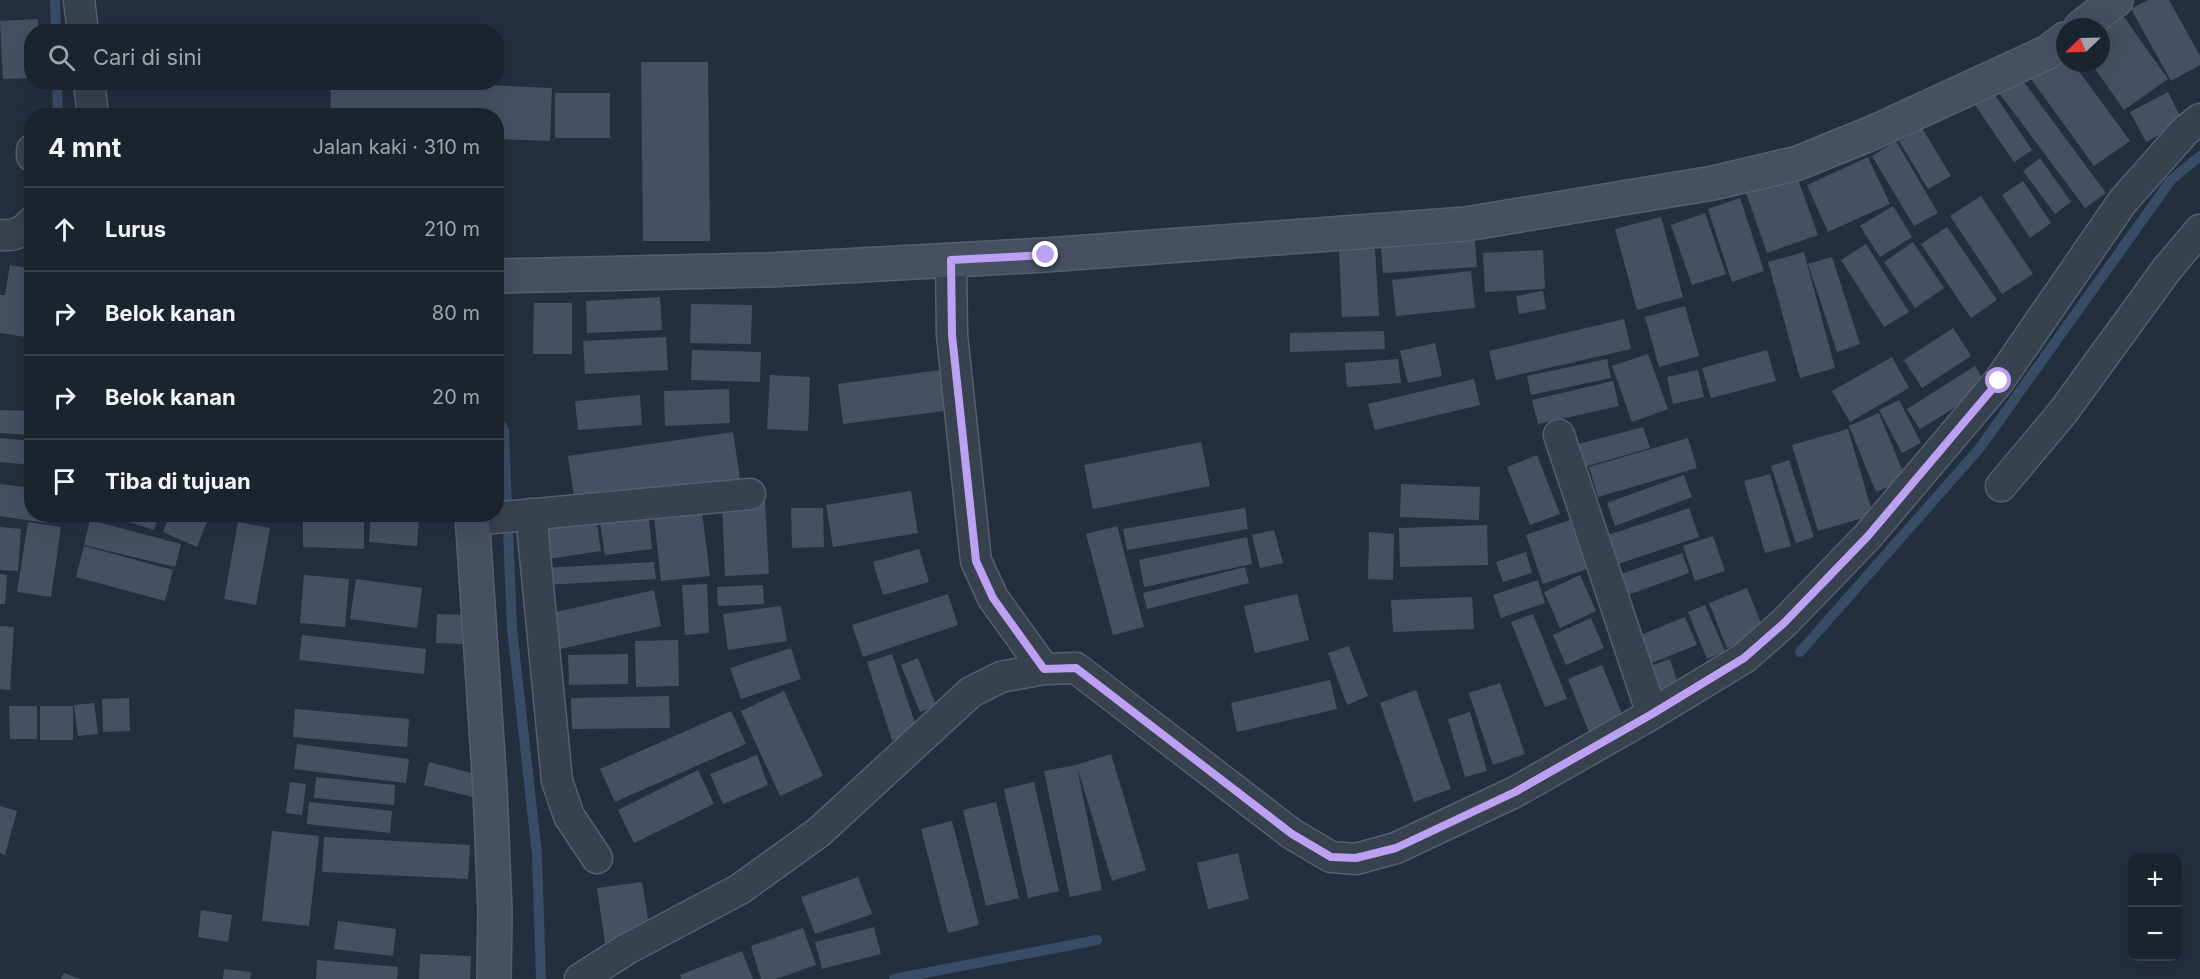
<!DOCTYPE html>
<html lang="id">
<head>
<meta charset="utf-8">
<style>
  :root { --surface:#1b232e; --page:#242b36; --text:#f1f3f6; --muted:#a0a4aa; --line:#39404a }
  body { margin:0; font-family:Inter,sans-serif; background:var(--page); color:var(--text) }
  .controls { position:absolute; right:18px; bottom:18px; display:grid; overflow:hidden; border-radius:12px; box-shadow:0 6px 24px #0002 }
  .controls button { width:54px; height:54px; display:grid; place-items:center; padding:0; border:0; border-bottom:2px solid var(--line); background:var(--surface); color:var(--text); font:30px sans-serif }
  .compass { position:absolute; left:2056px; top:18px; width:54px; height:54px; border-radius:50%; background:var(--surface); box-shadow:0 6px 24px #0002; rotate:247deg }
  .stop { position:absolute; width:18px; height:18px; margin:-14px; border:4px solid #bca0f2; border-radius:50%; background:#fff }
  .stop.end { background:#bca0f2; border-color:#fff; box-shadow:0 2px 6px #0008 }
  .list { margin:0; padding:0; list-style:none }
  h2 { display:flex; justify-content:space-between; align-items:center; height:78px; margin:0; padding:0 24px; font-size:26px }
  h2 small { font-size:20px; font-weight:400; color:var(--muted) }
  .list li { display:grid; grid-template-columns:39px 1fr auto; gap:18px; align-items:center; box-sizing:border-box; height:84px; padding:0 24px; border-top:2px solid var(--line) }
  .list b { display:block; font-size:22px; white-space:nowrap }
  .list em { font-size:20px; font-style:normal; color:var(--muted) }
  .icon { flex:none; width:33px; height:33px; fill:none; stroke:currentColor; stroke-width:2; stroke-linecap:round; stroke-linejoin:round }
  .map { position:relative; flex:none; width:2200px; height:979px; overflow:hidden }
  .search { position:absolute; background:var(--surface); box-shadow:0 6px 24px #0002; left:24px; top:24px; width:480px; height:66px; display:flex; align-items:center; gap:15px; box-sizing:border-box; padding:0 21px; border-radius:24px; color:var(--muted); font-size:22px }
  .panel { position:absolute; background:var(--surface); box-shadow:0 6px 24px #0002; left:24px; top:108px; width:480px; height:414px; border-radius:24px }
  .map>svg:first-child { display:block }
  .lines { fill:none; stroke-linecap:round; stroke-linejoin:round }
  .stream { stroke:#394c67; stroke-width:10 }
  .building { fill:#455162 }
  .street-casing { stroke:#565f6c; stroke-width:33 }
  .secondary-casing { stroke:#565f6c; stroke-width:36 }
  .street { stroke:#38414e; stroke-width:30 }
  .secondary { stroke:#465061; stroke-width:33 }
  .route { stroke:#bca0f2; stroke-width:8 }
</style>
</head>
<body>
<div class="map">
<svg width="2200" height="979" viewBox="0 0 2200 979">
  <rect width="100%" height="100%" fill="#242f3e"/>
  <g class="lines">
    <g class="stream">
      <path d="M55,0l1,32"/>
      <path d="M57,82l1,34"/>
      <path d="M496,418l8,12 8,199 25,226 4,124"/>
      <path d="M1800,652l179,-203 192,-269 29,-24"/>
      <path d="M894,979l203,-39"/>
    </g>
  </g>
  <g class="building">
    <path d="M2148,0h21l31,56v9l-29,16 -40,-72z"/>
    <path d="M2121,13l47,66 -44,31 -33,-47h10v-35z"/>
    <path d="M38,19v13h-6v46l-29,1 -3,-58z"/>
    <path d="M2065,52v11h8l57,78 -36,25 -65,-90z"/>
    <path d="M641,62h67l2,179h-67z"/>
    <path d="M2021,78l85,115 -21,15 -85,-114z"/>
    <path d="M331,82h95l126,6 -2,53 -54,-2v-23h-166z"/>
    <path d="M1993,92l39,58 -18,12 -39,-57z"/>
    <path d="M2168,92l15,30 -37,20 -16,-30z"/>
    <rect x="555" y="93" width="55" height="45"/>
    <path d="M1922,128l29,48 -23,13 -29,-48z"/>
    <path d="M1896,141l42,72 -24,13 -42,-70z"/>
    <path d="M1868,157l22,47 -62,28 -21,-47z"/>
    <path d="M2040,158l31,44 -16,12 -32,-43z"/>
    <path d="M1795,171l23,64 -51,18 -22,-63z"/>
    <path d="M2023,181l28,42 -21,15 -28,-43z"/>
    <path d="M1981,196l52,78 -31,20 -52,-78z"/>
    <path d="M1740,198l24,73 -32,11 -24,-73z"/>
    <path d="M1893,206l19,31 -32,20 -20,-31z"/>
    <path d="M1705,213l21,61 -34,11 -21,-60z"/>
    <path d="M1661,217l22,80 -46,13 -22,-81z"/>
    <path d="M1947,227l50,73 -26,18 -50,-74z"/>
    <path d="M1474,229l3,38 -94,6 -3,-38z"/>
    <path d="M1913,242l31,46 -29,20 -31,-46z"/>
    <path d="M1866,244l43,68 -25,15 -43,-67z"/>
    <path d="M1375,249l4,67 -37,1 -3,-67z"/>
    <path d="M1543,250l2,39 -60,3 -2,-39z"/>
    <path d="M1804,252l31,116 -35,10 -32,-116z"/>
    <path d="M1832,257l28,87 -23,8 -29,-88z"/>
    <path d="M10,265l22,4v69l-32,-5v-38h5z"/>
    <path d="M1471,271l4,37 -79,8 -4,-36z"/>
    <path d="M1543,291l3,18 -27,5 -3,-18z"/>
    <path d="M660,297l2,33 -75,3 -1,-32z"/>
    <path d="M534,303h38v51h-39z"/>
    <path d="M691,304l61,1 -1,39 -61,-1z"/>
    <path d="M1685,306l14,50 -40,11 -14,-50z"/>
    <path d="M1624,319l7,30 -135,31 -7,-29z"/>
    <path d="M1953,328l18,28 -49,32 -18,-28z"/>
    <path d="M1384,331l1,18 -95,3v-19z"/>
    <path d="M666,337l2,33 -83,4 -2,-33z"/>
    <path d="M1435,343l7,33 -34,7 -8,-32z"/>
    <path d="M692,350l69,2 -1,30 -69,-2z"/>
    <path d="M1767,350l9,31 -65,17 -9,-30z"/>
    <path d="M1648,354l20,55 -36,13 -20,-56z"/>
    <path d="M1892,357l17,31 -59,34 -18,-31z"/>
    <path d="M1398,359l3,24 -54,4 -2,-24z"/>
    <path d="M1607,359l4,19 -80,17 -4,-19z"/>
    <path d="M1975,366l13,21 -68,42 -13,-20z"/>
    <path d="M947,369l5,41 -109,14 -5,-40z"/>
    <path d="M1698,370l6,27 -31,7 -6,-27z"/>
    <path d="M770,375l40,2 -2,54 -41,-2z"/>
    <path d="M1474,379l6,26 -105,25 -7,-26z"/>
    <path d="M1613,381l6,25 -81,18 -6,-24z"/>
    <path d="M729,389l1,34 -65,3 -1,-35z"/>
    <path d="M640,395l2,30 -64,5 -3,-29z"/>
    <path d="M1899,400l22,43 -19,10 -23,-43z"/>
    <path d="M0,410l32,1v24l-32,-2z"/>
    <path d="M1879,413l27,66 -30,13 -27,-66z"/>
    <path d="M1643,427l7,21 -73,21 -6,-23z"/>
    <path d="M1848,429l25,86 -55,16 -26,-86z"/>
    <path d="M733,432l8,53 -165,24 -8,-53z"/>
    <path d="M0,438l32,3v24l-32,-3z"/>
    <path d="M1688,438l9,30 -99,29 -9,-30z"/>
    <path d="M1201,442l9,44 -117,23 -9,-44z"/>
    <path d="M1537,455l23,59 -30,11 -23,-58z"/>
    <path d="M1789,460l25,77 -18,6 -25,-77z"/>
    <path d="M1770,474l21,72 -26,7 -21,-72z"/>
    <path d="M1684,475l8,22 -77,29 -8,-23z"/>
    <path d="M0,484l32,4v26h15l-1,9 -46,-7z"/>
    <path d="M1401,484l79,3 -1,33 -79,-3z"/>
    <path d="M911,491l7,42 -85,14 -7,-42z"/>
    <path d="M765,499l4,75 -44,2 -3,-76z"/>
    <path d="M791,508h32l1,39 -32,1z"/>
    <path d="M1245,508l3,21 -121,21 -4,-21z"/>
    <path d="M1689,508l10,29 -81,27 -10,-29z"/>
    <path d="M648,510l4,39 -47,6 -6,-39z"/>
    <path d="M702,511l8,65 -49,5 -7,-65z"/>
    <path d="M104,514h55l-5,16z"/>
    <path d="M170,514h27l11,5 -11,28 -34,-15z"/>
    <path d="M371,514l48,3 -2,29 -48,-4z"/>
    <path d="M303,516l61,1v32l-61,-2z"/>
    <path d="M596,518l5,33 -59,9 -5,-33z"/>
    <path d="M90,520l91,24 -6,23 -91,-22z"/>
    <path d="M1570,520l17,49 -44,15 -17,-49z"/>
    <path d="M28,522l33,5 -10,70 -34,-5z"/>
    <path d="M238,522l32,6 -14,77 -32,-6z"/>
    <path d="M1487,525l1,40 -88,2 -1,-39z"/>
    <path d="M1117,526l27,101 -31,8 -27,-101z"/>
    <path d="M0,527l21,2 -3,42 -18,-1z"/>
    <path d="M1274,530l9,33 -23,5 -8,-33z"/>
    <path d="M1369,532l25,2 -1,46 -25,-1z"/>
    <path d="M1713,536l12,35 -30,10 -12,-35z"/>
    <path d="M1247,537l5,27 -108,23 -5,-27z"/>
    <path d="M84,546l89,24 -8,31 -89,-24z"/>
    <path d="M919,549l10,33 -46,13 -10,-33z"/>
    <path d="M1526,552l6,21 -29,9 -7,-20z"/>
    <path d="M1682,553l7,20 -61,22 -7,-21z"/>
    <path d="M654,562l2,17 -113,6 -1,-17z"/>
    <path d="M1245,567l4,16 -102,26 -4,-16z"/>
    <path d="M0,574l7,1 -2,29h-5z"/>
    <path d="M304,575l45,4 -4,48 -45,-4z"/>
    <path d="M1580,575l16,36 -36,17 -16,-36z"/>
    <path d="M356,579l66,9 -5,40 -67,-9z"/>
    <path d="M1538,580l7,23 -44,15 -8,-23z"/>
    <path d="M707,584l2,49 -24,2 -3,-50z"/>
    <path d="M763,585l1,19 -46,2 -1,-19z"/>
    <path d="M1747,588l18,45 -38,15 -18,-45z"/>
    <path d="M654,590l7,36 -105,24 -9,-36z"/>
    <path d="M948,594l10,31 -95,32 -11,-32z"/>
    <path d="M1297,594l12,46 -54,13 -11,-47z"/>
    <path d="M1472,597l2,32 -81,3 -2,-32z"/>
    <path d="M1705,605l20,46 -18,8 -19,-47z"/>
    <path d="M781,606l6,35 -59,9 -5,-36z"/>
    <path d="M437,614l29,1v29l-30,-1z"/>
    <path d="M1533,614l34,85 -22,8 -34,-85z"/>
    <path d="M1685,617l12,28 -53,21 -11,-28z"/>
    <path d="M1591,618l13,30 -38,17 -13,-30z"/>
    <path d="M0,626l14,1 -4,63 -10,-1z"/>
    <path d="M302,635l124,14 -2,25 -125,-14z"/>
    <path d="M678,640l1,46 -43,1 -1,-46z"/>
    <path d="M1349,646l19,50 -21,9 -19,-52z"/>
    <path d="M791,648l10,31 -60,20 -11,-31z"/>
    <path d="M628,654v30l-59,1 -1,-30z"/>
    <path d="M892,654l26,78 -26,8 -25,-78z"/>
    <path d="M918,658l18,48 -16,6 -19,-47z"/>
    <path d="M1670,659l11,34 -25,9 -11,-34z"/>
    <path d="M1602,665l25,61 -35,14 -24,-61z"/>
    <path d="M1330,680l7,29 -100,23 -6,-29z"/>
    <path d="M1500,683l25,71 -32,11 -24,-72z"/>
    <path d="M1416,690l35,99 -37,13 -34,-99z"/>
    <path d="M784,691l39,85 -43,20 -39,-85z"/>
    <path d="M669,696l1,32 -98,1 -1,-31z"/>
    <path d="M129,698l1,33 -27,1 -1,-33z"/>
    <path d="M94,703l4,31 -20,2 -4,-31z"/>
    <path d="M9,706h28v33h-27z"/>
    <rect x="40" y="706" width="33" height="34"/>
    <path d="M295,709l114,10 -2,28 -114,-10z"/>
    <path d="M731,711l15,33 -131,58 -15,-33z"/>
    <path d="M1470,712l17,59 -22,6 -17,-58z"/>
    <path d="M297,744l112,15 -3,24 -112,-14z"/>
    <path d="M1111,754l35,116 -34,11 -35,-114 25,123 -32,7 -26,-126 32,-6z"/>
    <path d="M757,755l11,30 -45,19 -13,-30z"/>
    <path d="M429,762l54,14 -6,22 -53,-13z"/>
    <path d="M698,770l16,34 -80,39 -16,-33z"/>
    <path d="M316,777l79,8 -1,20 -80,-7z"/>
    <path d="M290,782l16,2 -4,31 -16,-2z"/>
    <path d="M1034,782l25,109 -31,7 -24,-109z"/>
    <path d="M309,802l83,9 -2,22 -83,-9z"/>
    <path d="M996,802l23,96 -33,8 -23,-96z"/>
    <path d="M0,806l17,5 -12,44 -5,-2z"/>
    <path d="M952,821l27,104 -31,8 -27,-104z"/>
    <path d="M272,831l47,5 -10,90 -47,-5z"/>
    <path d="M324,837l146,8 -2,34 -146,-7z"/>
    <path d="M1238,853l11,46 -41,10 -11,-46z"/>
    <path d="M858,877l14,37 -57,20 -14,-37z"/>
    <path d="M642,882l9,55 -46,6 -8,-55z"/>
    <path d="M201,910l31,5 -4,27 -30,-5z"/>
    <path d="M338,921l58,8 -3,27 -59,-7z"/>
    <path d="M874,927l7,27 -59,15 -7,-27z"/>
    <path d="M803,928l13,37 -40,14h-15l-10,-33z"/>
    <path d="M742,951l11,28h-72l-1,-4z"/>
    <path d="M420,954l51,2 -1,23h-51z"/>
    <path d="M317,960l81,7 -1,12h-81z"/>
    <path d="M224,969l27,3 -1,7h-27z"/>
    <path d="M64,973l16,6h-19z"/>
  </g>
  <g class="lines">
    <defs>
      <g id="street">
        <path d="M79,0l4,32"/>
        <path d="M89,82l4,34"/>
        <path d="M32,150v6"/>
        <path d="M0,235c14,1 23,-2 32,-13"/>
        <path d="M951,260l1,75 24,226 17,37 51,71"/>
        <path d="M1559,435l93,279"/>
        <path d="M2001,486l62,-74 104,-143 33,-39"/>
        <path d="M531,514l26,267 12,35 28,42"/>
        <path d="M472,520l278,-26"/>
        <path d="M580,979l47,-30 113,-60 79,-57 152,-140 30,-15 43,-8 32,-1 216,166 39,23 25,2 40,-11 119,-56 137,-78 92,-56 40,-35 84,-87 131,-155 124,-180 62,-70 15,-12"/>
      </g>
      <g id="secondary">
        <path d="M2081,27l35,-27"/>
        <path d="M496,276l273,-6 277,-15 420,-31 247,-41 85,-20 74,-30 176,-81 17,-13"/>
        <path d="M472,514l18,274 5,124 -1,67"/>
      </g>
    </defs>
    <use href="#street" class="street-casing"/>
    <use href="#secondary" class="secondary-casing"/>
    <use href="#street" class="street"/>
    <use href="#secondary" class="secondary"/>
  </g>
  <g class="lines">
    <path class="route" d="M1046,255l-95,5 1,75 24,226 17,37 51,71 32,-1 216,166 39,23 25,1 40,-10 119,-56 137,-78 92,-56 40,-35 84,-87 131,-155"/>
  </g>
</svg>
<div class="controls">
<button>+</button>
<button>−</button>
</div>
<svg class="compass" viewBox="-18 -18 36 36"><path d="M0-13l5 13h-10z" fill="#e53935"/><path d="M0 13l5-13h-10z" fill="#a0a4aa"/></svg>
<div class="stop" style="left:1999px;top:381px"></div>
<div class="stop end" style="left:1046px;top:255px"></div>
<div class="search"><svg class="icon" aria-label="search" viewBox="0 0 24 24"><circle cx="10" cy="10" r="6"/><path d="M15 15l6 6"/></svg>Cari di sini</div>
<section class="panel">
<h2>4 mnt<small>Jalan kaki · 310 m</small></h2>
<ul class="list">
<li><svg class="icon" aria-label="ahead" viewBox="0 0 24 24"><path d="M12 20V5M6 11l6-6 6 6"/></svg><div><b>Lurus</b></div><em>210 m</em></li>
<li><svg class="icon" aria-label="right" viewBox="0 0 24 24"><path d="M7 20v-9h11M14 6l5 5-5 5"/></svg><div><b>Belok kanan</b></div><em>80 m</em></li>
<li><svg class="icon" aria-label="right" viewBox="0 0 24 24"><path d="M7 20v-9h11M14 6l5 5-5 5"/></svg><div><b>Belok kanan</b></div><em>20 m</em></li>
<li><svg class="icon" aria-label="arrive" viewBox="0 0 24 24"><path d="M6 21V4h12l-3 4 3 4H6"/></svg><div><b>Tiba di tujuan</b></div></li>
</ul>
</section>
</div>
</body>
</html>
